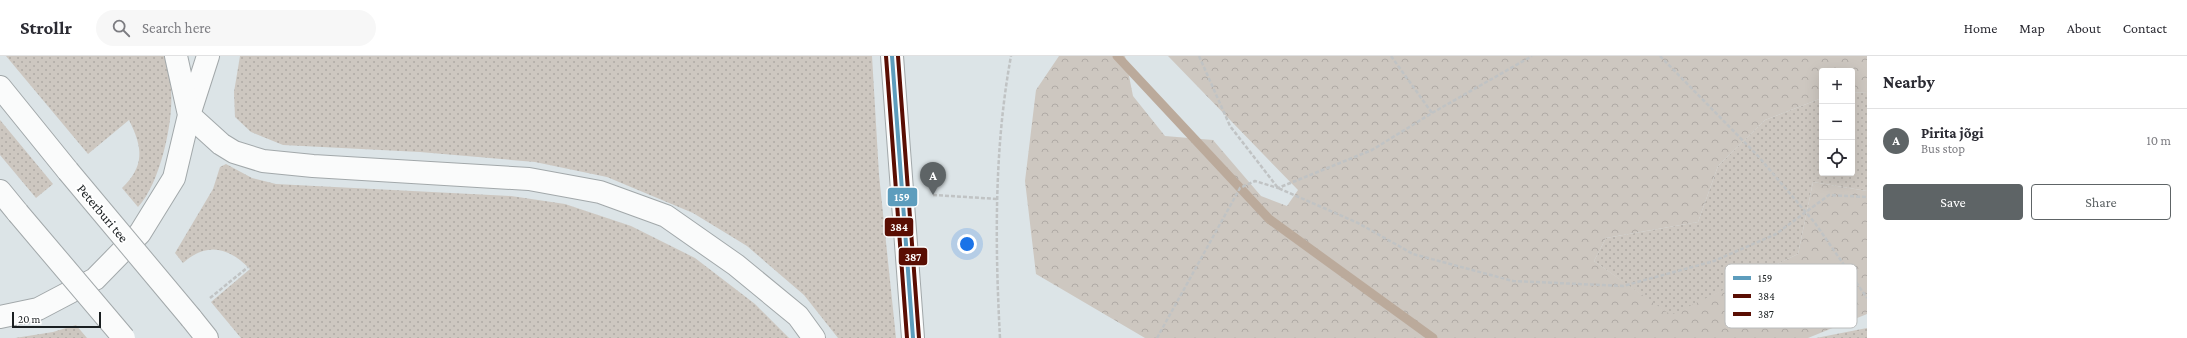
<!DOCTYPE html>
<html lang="en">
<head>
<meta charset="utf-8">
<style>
  :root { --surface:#fff; --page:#f7f7f7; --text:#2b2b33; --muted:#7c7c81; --line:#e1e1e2; --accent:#5e6466 }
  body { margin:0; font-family:"Crimson Pro",serif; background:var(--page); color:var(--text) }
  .controls { position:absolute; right:12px; top:12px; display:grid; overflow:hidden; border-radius:4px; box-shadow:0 4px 16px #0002 }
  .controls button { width:36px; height:36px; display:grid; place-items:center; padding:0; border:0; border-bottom:1px solid var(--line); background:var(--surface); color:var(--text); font:20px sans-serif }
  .scale { position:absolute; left:12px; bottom:10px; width:89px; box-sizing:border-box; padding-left:4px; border:2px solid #1a1f21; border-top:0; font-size:11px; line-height:14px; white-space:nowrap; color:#1a1f21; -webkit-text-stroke:3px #fff; paint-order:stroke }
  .you { position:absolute; left:967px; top:188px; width:14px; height:14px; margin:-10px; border:3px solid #fff; border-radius:50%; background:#1a73e8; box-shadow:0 0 0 6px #1a73e833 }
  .badge { display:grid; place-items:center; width:26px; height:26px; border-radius:50%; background:var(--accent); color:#fff; font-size:13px; font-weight:700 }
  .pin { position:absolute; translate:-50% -33px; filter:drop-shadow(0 1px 2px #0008) }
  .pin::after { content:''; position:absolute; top:21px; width:14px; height:12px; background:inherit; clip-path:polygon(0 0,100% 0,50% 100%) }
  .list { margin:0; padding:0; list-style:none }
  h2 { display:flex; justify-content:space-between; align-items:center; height:52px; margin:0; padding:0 16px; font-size:17px }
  h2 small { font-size:13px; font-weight:400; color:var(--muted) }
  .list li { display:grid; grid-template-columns:26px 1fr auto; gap:12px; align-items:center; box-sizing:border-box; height:64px; padding:0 16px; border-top:1px solid var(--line) }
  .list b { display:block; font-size:15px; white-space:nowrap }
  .list p { margin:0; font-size:13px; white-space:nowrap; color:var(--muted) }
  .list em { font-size:13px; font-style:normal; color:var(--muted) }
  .actions { display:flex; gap:8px; padding:12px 16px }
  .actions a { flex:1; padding:9px 0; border:1px solid var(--accent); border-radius:4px; text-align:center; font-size:14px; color:var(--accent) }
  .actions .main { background:var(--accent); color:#fff }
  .icon { flex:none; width:22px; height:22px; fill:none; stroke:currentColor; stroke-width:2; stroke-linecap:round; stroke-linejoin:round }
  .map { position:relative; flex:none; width:1867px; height:282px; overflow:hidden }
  header { display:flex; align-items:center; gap:24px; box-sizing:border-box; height:56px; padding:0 20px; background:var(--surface); border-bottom:1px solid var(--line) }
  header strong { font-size:19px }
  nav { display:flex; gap:22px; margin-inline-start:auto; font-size:14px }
  .search { width:280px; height:36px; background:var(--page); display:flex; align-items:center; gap:10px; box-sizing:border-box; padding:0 14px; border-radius:22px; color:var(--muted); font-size:15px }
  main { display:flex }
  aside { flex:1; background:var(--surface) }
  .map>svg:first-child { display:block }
  .grass { fill:url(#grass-dots) }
  .forest { fill:url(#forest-crowns) }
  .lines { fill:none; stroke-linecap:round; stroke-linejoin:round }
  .stream { stroke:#bbaa9b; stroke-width:9 }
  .major-casing { stroke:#a2a8aa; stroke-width:24 }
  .highway-casing { stroke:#a2a8aa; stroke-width:24 }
  .path { stroke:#c0c3c4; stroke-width:2.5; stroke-dasharray:4 2; stroke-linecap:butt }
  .major { stroke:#fafbfb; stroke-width:22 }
  .highway { stroke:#fafbfb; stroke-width:22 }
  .highway-bridge-casing { stroke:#a2a8aa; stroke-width:24; stroke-linecap:butt }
  .highway-bridge { stroke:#fafbfb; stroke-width:22 }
  .bus-1-casing { stroke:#fff; stroke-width:7 }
  .bus-2-casing { stroke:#fff; stroke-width:7 }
  .bus-3-casing { stroke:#fff; stroke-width:7 }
  .bus-1 { stroke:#5d9dbd; stroke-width:4 }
  .bus-2 { stroke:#5a0e03; stroke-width:4 }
  .bus-3 { stroke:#5a0e03; stroke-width:4 }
  .labels { text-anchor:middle; stroke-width:4; stroke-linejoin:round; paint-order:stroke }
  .street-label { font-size:14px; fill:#1a1f21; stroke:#fff }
  .key { fill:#fff; stroke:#babcbc; stroke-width:1 }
  .key-label { font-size:11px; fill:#1a1f21 }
  .line-badge { stroke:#fff; stroke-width:1.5 }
  .badge-label { font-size:11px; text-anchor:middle; font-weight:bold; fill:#fff }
</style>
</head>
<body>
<header>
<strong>Strollr</strong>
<div class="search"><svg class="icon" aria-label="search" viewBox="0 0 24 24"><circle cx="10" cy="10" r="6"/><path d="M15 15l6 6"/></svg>Search here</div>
<nav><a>Home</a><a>Map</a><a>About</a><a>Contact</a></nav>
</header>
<main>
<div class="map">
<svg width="1867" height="282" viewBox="0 0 1867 282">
  <defs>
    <pattern id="grass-dots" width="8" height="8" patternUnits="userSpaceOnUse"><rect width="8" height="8" fill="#cdc7c0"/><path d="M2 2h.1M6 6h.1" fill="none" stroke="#afaaa5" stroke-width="1.8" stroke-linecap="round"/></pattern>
    <pattern id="forest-crowns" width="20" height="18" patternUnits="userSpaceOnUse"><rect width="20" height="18" fill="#cdc7c0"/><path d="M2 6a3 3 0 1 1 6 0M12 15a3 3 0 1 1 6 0" fill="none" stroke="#afaaa5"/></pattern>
  </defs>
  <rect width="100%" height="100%" fill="#dce4e7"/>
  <g class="grass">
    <path d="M6,0h160c2,11 5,22 5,34 3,31 -11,94 -33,117l-16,-19c23,-22 21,-40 7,-68l-41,34z"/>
    <path d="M240,0h632l7,119 17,163h-58l-34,-43 -57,-49 -54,-33 -86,-36 -72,-15 -115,-10 -137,-7 -32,-13 -16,-15 -1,-25z"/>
    <path d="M1852,36l15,1v98l-54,-9 -15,72 -127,62 -77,-55 12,-23 92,-16 20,-56 47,-46 57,-22v75h30z"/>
    <path d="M0,64l53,64 -17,14 -36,-43z"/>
    <path d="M226,108l26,14 24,6 235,12 54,8 66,22 64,32 60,46 34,34h-548l-30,-36 39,-33c-21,-21 -42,-28 -67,-6l-8,-10 38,-64 7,-22z"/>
    <path d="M76,269l11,13h-72l38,-6z"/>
    <path d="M1867,272v10h-51z"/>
  </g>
  <path class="forest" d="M1059,0h66l8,40 32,40 48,4 48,56 26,10 11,-16 -130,-134h699v37l-15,-1v-21h-30v27l-57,22 -47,46 -20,56 -92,16 -12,23 77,54 127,-61 15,-72 54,9v123l-59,24h-663l-109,-64 -11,-93 11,-91z"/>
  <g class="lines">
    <path class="stream" d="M1117,0l152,163 164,119"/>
    <defs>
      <path id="major" d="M189,59l19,-59"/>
      <g id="highway">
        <path d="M892,0l21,282"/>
        <path d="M0,31l68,84"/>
        <path d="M189,59l32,29 13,8 29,9 50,5 216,13 71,13 66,24 70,49 62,51 16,22"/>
        <path d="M0,135l18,22"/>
        <path d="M0,261l38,-8 57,-30 45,-46 34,-55 15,-63 -13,-59"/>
        <path d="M191,262l16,20"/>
      </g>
    </defs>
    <use href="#major" class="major-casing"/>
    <use href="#highway" class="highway-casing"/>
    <g class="path">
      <path d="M1199,0l31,70 48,62 80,35 55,31 100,27 110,5 91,-25 62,-27 53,-39 38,2"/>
      <path d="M1391,0l41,57"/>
      <path d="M1660,0l98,100 57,67 52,75"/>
      <path d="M933,139l65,4"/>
      <path d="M210,242l38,-31"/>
      <path d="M1000,282c-5,-93 -6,-190 11,-282"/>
      <path d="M1157,282l83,-150 15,-7 23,7 94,-38 60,-37 100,-57"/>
    </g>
    <use href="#major" class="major"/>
    <use href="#highway" class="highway"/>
    <defs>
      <g id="highway-bridge">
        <path d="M68,115l123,147"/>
        <path d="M18,157l106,125"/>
      </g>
    </defs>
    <use href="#highway-bridge" class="highway-bridge-casing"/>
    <use href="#highway-bridge" class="highway-bridge"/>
    <defs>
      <path id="bus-1" d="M892,0l21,282"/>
      <path id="bus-2" d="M886,0l21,282"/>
      <path id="bus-3" d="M898,0l21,282"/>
    </defs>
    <use href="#bus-1" class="bus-1-casing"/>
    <use href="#bus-2" class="bus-2-casing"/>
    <use href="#bus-3" class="bus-3-casing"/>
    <use href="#bus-1" class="bus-1"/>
    <use href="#bus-2" class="bus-2"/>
    <use href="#bus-3" class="bus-3"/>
  </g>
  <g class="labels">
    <g class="street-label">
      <text transform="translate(103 157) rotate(50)" y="5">Peterburi tee</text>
    </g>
  </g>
  <rect x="1725" y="208" width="132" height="64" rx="6" class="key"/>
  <rect x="1733" y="220" width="18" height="4" fill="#5d9dbd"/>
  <rect x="1733" y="238" width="18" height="4" fill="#5a0e03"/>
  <rect x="1733" y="256" width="18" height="4" fill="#5a0e03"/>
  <g class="key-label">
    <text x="1758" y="226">159</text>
    <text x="1758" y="244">384</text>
    <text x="1758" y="262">387</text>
  </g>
  <g class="line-badge">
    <rect x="887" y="131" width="31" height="20" rx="4" fill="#5d9dbd"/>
    <rect x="884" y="161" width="30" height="20" rx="4" fill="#5a0e03"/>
    <rect x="898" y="191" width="30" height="19" rx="4" fill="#5a0e03"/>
  </g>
  <g class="badge-label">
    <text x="902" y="145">159</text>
    <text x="899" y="175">384</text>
    <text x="913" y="205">387</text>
  </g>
</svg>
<div class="controls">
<button>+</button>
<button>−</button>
<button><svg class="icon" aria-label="locate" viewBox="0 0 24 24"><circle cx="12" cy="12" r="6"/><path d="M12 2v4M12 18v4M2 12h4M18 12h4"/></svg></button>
</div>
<div class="scale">20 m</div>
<div class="you"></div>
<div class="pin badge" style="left:933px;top:139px">A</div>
</div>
<aside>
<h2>Nearby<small></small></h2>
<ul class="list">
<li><span class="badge">A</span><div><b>Pirita jõgi</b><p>Bus stop</p></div><em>10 m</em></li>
</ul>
<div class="actions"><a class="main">Save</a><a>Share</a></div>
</aside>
</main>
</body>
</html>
